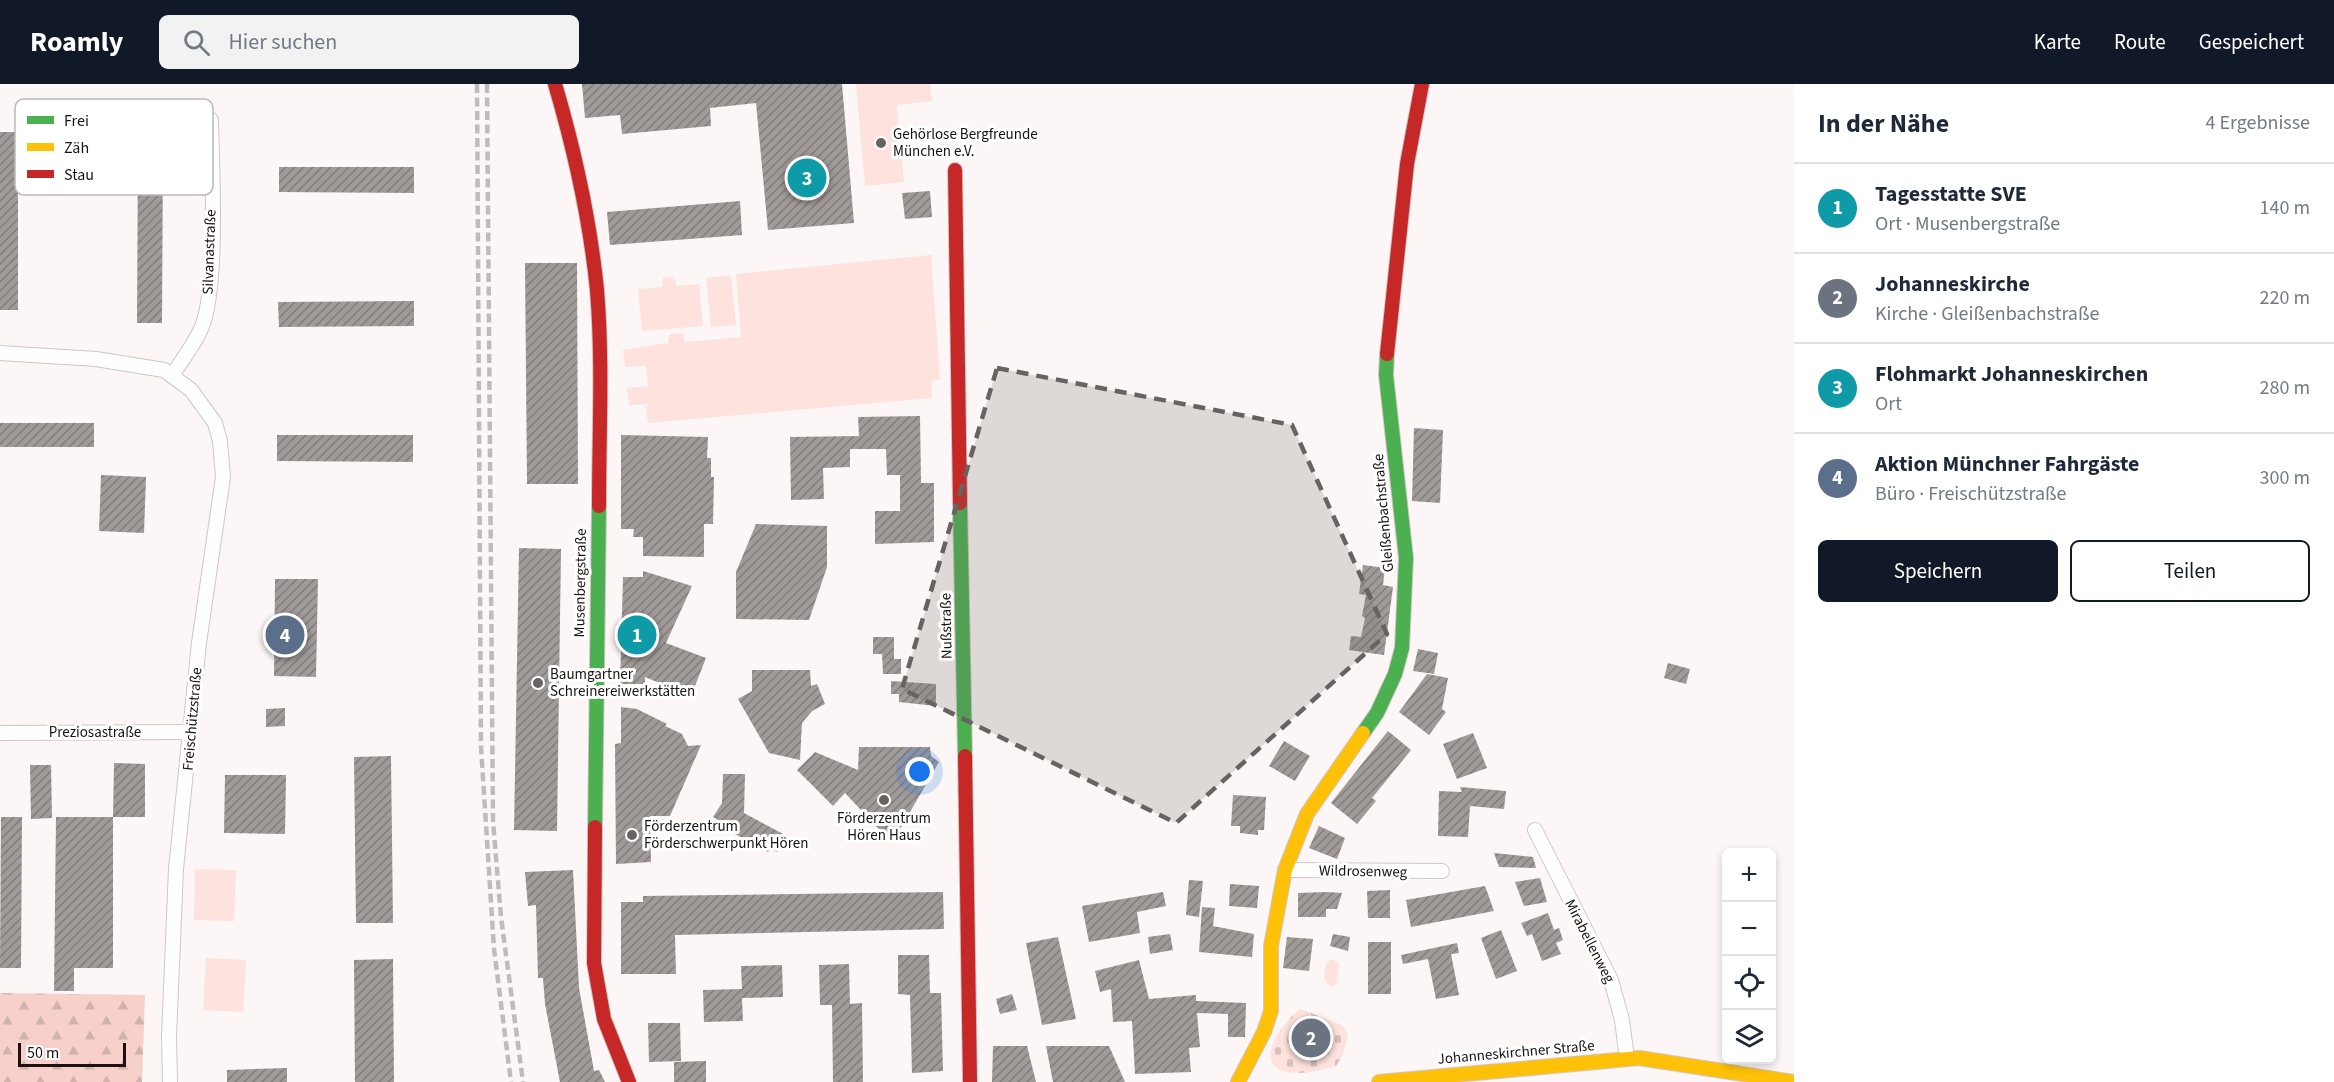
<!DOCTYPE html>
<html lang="de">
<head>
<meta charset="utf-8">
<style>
  :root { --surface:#fff; --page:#f2f2f3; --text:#1f2937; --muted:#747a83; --line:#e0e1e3; --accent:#111827 }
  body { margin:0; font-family:"Source Sans 3",sans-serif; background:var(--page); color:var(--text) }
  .controls { position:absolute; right:18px; bottom:18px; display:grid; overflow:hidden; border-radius:9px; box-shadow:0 3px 9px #0003 }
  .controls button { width:54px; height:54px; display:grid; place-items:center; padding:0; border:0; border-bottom:2px solid var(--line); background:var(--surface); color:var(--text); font:30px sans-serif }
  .scale { position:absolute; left:18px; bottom:15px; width:108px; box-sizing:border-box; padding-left:6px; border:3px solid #191211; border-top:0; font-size:16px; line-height:21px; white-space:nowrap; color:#191211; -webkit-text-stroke:4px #fff; paint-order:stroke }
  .you { position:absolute; left:920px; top:688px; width:21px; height:21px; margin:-15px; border:4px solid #fff; border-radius:50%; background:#1a73e8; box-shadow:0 0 0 9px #1a73e833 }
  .badge { display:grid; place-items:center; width:39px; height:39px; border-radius:50%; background:var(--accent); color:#fff; font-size:20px; font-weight:700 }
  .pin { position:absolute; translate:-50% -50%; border:3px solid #fff; box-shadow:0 2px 6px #0006 }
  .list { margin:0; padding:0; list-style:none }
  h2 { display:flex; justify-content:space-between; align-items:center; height:78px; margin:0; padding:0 24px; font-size:26px }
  h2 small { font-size:20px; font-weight:400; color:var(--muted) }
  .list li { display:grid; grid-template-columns:39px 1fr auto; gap:18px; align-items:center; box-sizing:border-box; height:90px; padding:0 24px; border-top:2px solid var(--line) }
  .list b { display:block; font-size:22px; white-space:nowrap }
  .list p { margin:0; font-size:20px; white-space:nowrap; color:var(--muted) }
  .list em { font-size:20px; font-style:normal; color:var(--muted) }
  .actions { display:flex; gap:12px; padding:18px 24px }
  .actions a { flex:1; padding:14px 0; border:2px solid var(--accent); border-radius:9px; text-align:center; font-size:21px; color:var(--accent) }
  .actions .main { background:var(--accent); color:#fff }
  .icon { flex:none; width:33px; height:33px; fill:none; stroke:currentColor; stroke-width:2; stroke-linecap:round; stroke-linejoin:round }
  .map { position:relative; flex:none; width:1794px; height:998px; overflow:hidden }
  header { display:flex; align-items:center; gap:36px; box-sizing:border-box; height:84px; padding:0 30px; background:var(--accent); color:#fff }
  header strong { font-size:28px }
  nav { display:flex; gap:33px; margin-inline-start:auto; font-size:21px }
  .search { width:420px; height:54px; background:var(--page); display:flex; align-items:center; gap:15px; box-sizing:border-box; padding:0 21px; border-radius:9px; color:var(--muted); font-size:22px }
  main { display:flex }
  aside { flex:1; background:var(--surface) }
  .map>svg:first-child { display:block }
  .forest { fill:url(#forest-firs) }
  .cemetery { fill:url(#cemetery-stones) }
  .green { fill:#fde2dd }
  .building { fill:url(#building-hatch) }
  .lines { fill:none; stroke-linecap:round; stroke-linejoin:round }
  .street-casing { stroke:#cdc7c6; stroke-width:16 }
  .fast-casing { stroke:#cdc7c6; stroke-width:16 }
  .slow-casing { stroke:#cdc7c6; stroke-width:16 }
  .jam-casing { stroke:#cdc7c6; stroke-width:16 }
  .street { stroke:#fffefe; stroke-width:14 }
  .fast { stroke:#4caf50; stroke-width:14 }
  .slow { stroke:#ffc107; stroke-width:14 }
  .jam { stroke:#c62828; stroke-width:14 }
  .rail { stroke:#bdbcbb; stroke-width:4.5; stroke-dasharray:9 4.5; stroke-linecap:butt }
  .marked { fill:#686261; fill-opacity:0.2; stroke:#686261; stroke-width:4.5; stroke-dasharray:12 8; stroke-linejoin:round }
  .poi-dot { fill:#686261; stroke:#fff; stroke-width:2 }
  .labels { text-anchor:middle; stroke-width:6; stroke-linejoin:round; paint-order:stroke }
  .poi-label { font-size:15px; fill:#191211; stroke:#fff; text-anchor:start }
  .street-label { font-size:15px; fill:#191211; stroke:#fff }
  .key { fill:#fff; stroke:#bab8b8; stroke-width:1.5 }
  .key-label { font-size:16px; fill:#191211 }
</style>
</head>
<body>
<header>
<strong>Roamly</strong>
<div class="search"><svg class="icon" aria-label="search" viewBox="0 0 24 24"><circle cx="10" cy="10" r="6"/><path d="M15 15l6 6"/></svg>Hier suchen</div>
<nav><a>Karte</a><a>Route</a><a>Gespeichert</a></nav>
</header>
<main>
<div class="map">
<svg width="1794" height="998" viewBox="0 0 1794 998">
  <defs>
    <pattern id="forest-firs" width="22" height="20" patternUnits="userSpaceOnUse" patternTransform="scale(1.5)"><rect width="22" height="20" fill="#f6d0c9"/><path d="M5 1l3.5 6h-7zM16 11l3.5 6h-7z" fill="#d2b2ac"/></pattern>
    <pattern id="cemetery-stones" width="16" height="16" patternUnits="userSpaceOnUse" patternTransform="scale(1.5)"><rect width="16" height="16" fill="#fde2dd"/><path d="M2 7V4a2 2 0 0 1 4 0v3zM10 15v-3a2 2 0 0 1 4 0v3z" fill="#d8c1bd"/></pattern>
    <pattern id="building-hatch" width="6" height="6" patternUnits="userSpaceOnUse" patternTransform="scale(1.5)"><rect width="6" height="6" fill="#a09a99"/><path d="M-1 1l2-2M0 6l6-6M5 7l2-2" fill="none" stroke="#827c7b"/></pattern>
  </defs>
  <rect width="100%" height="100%" fill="#fcf7f6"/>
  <path class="forest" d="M0,909l145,2 -3,87h-142z"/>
  <path class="cemetery" d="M1300,925l42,16 6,11 -5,19 -7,11c-12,3 -24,7 -37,7 -52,0 -21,-47 1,-64z"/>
  <g class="green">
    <path d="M856,0h74l2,17 -35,4 7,77 -39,4z"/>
    <path d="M931,171l9,125 -9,1 1,17 -284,25 -2,-16 3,-3 -20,1 -2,-17 21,-2 -2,-20 -21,1 -2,-17 45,-7 2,-9 13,-1 2,9 56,-5 -5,-63z"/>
    <path d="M731,191l5,50 -25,2 -5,-49z"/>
    <path d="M674,193l3,9 22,-2 4,42 -61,5 -4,-42 24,-2 1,-9z"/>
    <path d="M195,785l41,1 -2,51 -40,-1z"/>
    <path d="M206,874l40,2 -3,52 -40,-2z"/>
    <path d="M1332,875l7,4 -2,20 -4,3 -5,-1 -4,-7 2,-15z"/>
  </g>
  <g class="building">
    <path d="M582,0h260l12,139 -86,7 -12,-127 -46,5 1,18 -89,8 -2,-19 -35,3z"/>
    <rect x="0" y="48" width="18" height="178"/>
    <path d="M138,63h25l-1,176h-25z"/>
    <path d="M279,83h135v26l-135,-1z"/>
    <path d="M930,107l2,26 -27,2 -3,-26z"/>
    <path d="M740,117l2,34 -132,10 -3,-33z"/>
    <path d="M525,179h52l1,221h-51z"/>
    <path d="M414,217v25l-135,1 -1,-25z"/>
    <path d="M920,332l1,67h13v59l-59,2v-33h25v-36h-13l-1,-26h-36v18l-27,1 1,31 -33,1 -1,-63 69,-1 -1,-19z"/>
    <rect x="0" y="339" width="94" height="24"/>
    <path d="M1414,344l29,2 -3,73 -28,-2z"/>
    <path d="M277,351h136v27l-136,-1z"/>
    <path d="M621,351l87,2 -1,21h4v19h3l-1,47h-9v33l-61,-1v-19h-10l1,-8h-13z"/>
    <path d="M101,391l45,2 -2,56 -45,-2z"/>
    <path d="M756,440l71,2v41l-18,53 -73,-1v-47z"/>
    <path d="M519,464l42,1 -4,282 -43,-1z"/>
    <path d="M1363,481l22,3 -2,17 10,2 -9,68 -35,-5 2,-14 10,1 4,-19 -3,-2 4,-21 -7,-1z"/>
    <path d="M643,487l49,15 -26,57 40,15 -15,38 -46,-19v7h-25l3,-107h20z"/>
    <path d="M275,495h43l-2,98 -42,-1z"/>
    <path d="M873,553h21v22h7v15h-18l-1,-20h-9z"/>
    <path d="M1418,565l20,4 -4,21 -21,-3z"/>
    <path d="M1668,579l22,6 -4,15 -22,-6z"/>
    <path d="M752,586h58l1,16 6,-2 8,20 -13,7 -10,12 -2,37 -31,-7 -31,-54 14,-8z"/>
    <path d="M1427,590l21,4 -6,31 4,3 -17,23 -30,-23z"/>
    <path d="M891,597l45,3v22l-37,-4v-8h-8z"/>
    <path d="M621,623l16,2 30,15 -2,2 17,8 6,12 13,-1 -31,71h-20l1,46 -35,2 -1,-120 6,-1z"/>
    <path d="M285,624v18l-19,1v-18z"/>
    <path d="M1388,647l23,19 -39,48 4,3 -19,23 -26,-21z"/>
    <path d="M1473,649l14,35 -30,11 -14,-35z"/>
    <path d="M1284,657l26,15 -15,25 -26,-15z"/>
    <path d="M859,663h71l1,9 8,6 -47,81 -47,-50 -12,13 -36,-36 18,-18 43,18z"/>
    <path d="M391,672l2,167h-37l-2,-166z"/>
    <path d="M114,679l31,1v53h-32z"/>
    <path d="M30,681h21l1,53 -21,1z"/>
    <path d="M723,690h22l-1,39 41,22 -8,17 -7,-4 -2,4 -44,-24 1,-4 -12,-7 9,-14z"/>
    <path d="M225,691h61l-1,59 -61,-1z"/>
    <path d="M1460,703l46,4 -2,18 -34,-3 -2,31 -30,-1 1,-45 23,1z"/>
    <path d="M1233,711l33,2 -2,33h-6v5l-18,-2v-7h-9z"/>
    <path d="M1,733h21l-1,151h-21z"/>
    <path d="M56,733h57v151h-39v23h-20z"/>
    <path d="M1319,742l26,12 -8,21 -28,-11z"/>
    <path d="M1494,769l39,4 3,11 -37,-1z"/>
    <path d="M573,786l6,118 15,83 5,-1 6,12h-45l-15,-78 -2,-26h-5l-2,-73 -8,1 -3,-34z"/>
    <path d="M1540,794l7,24 -23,4 -9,-24z"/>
    <path d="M1189,796l14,1 -4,36 -13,-2z"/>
    <path d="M1230,800l29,2 -2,22 -28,-2z"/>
    <path d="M1485,802l9,25 -83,16 -5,-27z"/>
    <path d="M1390,806v28h-22l-1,-27z"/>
    <path d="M943,808l1,37 -269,6 1,39h-55v-72h22v-6z"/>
    <path d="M1163,808l3,14 -29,6 3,21 -51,9 -7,-36z"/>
    <path d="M1298,809l29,-1 15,1 -5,16h-11v8h-28z"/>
    <path d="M1202,823l13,1 -2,18 41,8 -2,23 -53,-5z"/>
    <path d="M1548,829l6,17 5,-2 4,12 -7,3 5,11 -19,7 -10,-27 -5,2 -6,-13z"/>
    <path d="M1501,846l16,41 -21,8 -15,-41z"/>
    <path d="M1170,850l3,16 -23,4 -2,-17z"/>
    <path d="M1333,850l17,3 -2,14 -18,-5z"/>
    <path d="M1058,853l18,82 -34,6 -16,-82z"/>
    <path d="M1287,853l26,2 -4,32 -26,-3z"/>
    <rect x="1368" y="858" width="23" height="52"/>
    <path d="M1457,859l2,10 -8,1 8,41 -23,4 -8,-40 -25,5 -2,-9z"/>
    <path d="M898,871h31l1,38h11l2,78 -31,2 -2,-78 -12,-1z"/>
    <path d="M393,875l1,123h-39l-1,-122z"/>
    <path d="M1139,876l10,39 47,-4v6l50,2 -1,34h-17v-23l-31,-1 3,34 -11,1 2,24 -56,2 -3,-53 -19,1 -2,-33 -11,3 -5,-21z"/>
    <path d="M849,880l1,40 12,-1 1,79h-30l-1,-77h-12l-1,-40z"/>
    <path d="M782,881l1,32 -41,1 1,23 -39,1 -1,-32 39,-1 -1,-23z"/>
    <path d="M1012,910l5,16 -17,4 -4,-15z"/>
    <path d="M648,939h32l1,38 -32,1z"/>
    <path d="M1295,946l37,1v16l-36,2z"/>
    <path d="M993,962h34l9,36h-44z"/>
    <path d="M1046,962h63l16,36h-72z"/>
    <path d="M706,977v21h-32v-20z"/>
    <path d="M287,984v14h-60v-12z"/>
  </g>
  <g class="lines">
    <defs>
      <g id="street">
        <path d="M0,269l96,6 68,11 27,20 24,33 5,18 3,36 -24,166 -23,226 -7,167 1,46"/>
        <path d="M173,290c9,-14 20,-28 27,-43 19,-37 12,-165 11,-211"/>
        <path d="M0,649l191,-1"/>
        <path d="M1535,746l76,150 11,40 5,39"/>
        <path d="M1285,786l157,1"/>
      </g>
      <g id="fast">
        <path d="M960,419l5,253"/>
        <path d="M1363,649l14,-20 18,-39 7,-26 4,-90 -20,-183 1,-21"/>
        <path d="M595,743l4,-321"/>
      </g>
      <g id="slow">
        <path d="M1238,998l26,-50 7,-21v-65l14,-76 22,-56 56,-81"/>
        <path d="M1379,998l260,-24 155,24"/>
      </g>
      <g id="jam">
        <path d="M555,0c20,68 35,136 42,206 6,72 2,144 2,216"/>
        <path d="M955,86l5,333"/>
        <path d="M1387,270l20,-190 15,-80"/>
        <path d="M965,672l5,326"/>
        <path d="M595,743l-1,136 10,56 25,63"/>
      </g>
    </defs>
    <use href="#street" class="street-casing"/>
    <use href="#fast" class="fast-casing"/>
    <use href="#slow" class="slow-casing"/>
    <use href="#jam" class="jam-casing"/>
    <use href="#street" class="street"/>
    <use href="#fast" class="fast"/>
    <use href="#slow" class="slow"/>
    <use href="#jam" class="jam"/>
    <g class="rail">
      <path d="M477,0l4,663 13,202 17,133"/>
      <path d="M487,0l6,737 8,96 22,165"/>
    </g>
  </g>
  <path class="marked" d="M997,284l295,57 95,209 -211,189 -274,-134z"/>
  <g class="poi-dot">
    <circle cx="881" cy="59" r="6"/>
    <circle cx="538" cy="599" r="6"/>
    <circle cx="884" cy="716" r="6"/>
    <circle cx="632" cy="751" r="6"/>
  </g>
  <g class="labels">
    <g class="poi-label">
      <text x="893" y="55">Gehörlose Bergfreunde<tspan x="893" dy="17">München e.V.</tspan></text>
      <text x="550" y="595">Baumgartner<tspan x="550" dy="17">Schreinereiwerkstätten</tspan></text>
      <text x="884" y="739" text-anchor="middle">Förderzentrum<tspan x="884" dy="17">Hören Haus</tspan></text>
      <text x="644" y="747">Förderzentrum<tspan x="644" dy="17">Förderschwerpunkt Hören</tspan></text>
    </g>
    <g class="street-label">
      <text transform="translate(209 168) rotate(-88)" y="5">Silvanastraße</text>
      <text transform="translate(1383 429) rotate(-95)" y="5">Gleißenbachstraße</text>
      <text transform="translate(580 499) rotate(-89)" y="5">Musenbergstraße</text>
      <text transform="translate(946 542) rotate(-91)" y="5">Nußstraße</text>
      <text transform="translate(192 635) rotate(-85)" y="5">Freischützstraße</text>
      <text x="95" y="653">Preziosastraße</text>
      <text transform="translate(1363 787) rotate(1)" y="5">Wildrosenweg</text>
      <text transform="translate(1590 857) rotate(63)" y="5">Mirabellenweg</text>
      <text transform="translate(1516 968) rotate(-5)" y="5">Johanneskirchner Straße</text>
    </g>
  </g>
  <rect x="15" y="15" width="198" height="96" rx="9" class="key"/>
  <rect x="27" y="32" width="27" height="8" fill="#4caf50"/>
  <rect x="27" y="59" width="27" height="8" fill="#ffc107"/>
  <rect x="27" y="86" width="27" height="8" fill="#c62828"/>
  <g class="key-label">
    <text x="64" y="42">Frei</text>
    <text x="64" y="69">Zäh</text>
    <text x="64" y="96">Stau</text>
  </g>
</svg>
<div class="controls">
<button>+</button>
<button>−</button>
<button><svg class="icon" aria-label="locate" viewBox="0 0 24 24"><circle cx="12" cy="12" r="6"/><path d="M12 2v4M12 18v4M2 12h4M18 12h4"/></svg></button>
<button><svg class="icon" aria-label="layers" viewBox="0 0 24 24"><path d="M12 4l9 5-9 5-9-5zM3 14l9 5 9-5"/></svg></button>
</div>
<div class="scale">50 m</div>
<div class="you"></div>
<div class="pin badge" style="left:637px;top:551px;background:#0f9aa8">1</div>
<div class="pin badge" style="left:1311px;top:954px;background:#6b7280">2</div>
<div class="pin badge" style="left:807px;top:94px;background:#0f9aa8">3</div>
<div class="pin badge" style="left:285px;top:551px;background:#5c6f8a">4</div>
</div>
<aside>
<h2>In der Nähe<small>4 Ergebnisse</small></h2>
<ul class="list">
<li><span class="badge" style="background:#0f9aa8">1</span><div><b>Tagesstatte SVE</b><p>Ort · Musenbergstraße</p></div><em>140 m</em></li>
<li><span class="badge" style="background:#6b7280">2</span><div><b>Johanneskirche</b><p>Kirche · Gleißenbachstraße</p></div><em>220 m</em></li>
<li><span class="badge" style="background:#0f9aa8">3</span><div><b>Flohmarkt Johanneskirchen</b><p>Ort</p></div><em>280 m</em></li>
<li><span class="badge" style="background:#5c6f8a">4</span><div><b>Aktion Münchner Fahrgäste</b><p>Büro · Freischützstraße</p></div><em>300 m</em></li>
</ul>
<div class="actions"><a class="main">Speichern</a><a>Teilen</a></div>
</aside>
</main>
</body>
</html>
